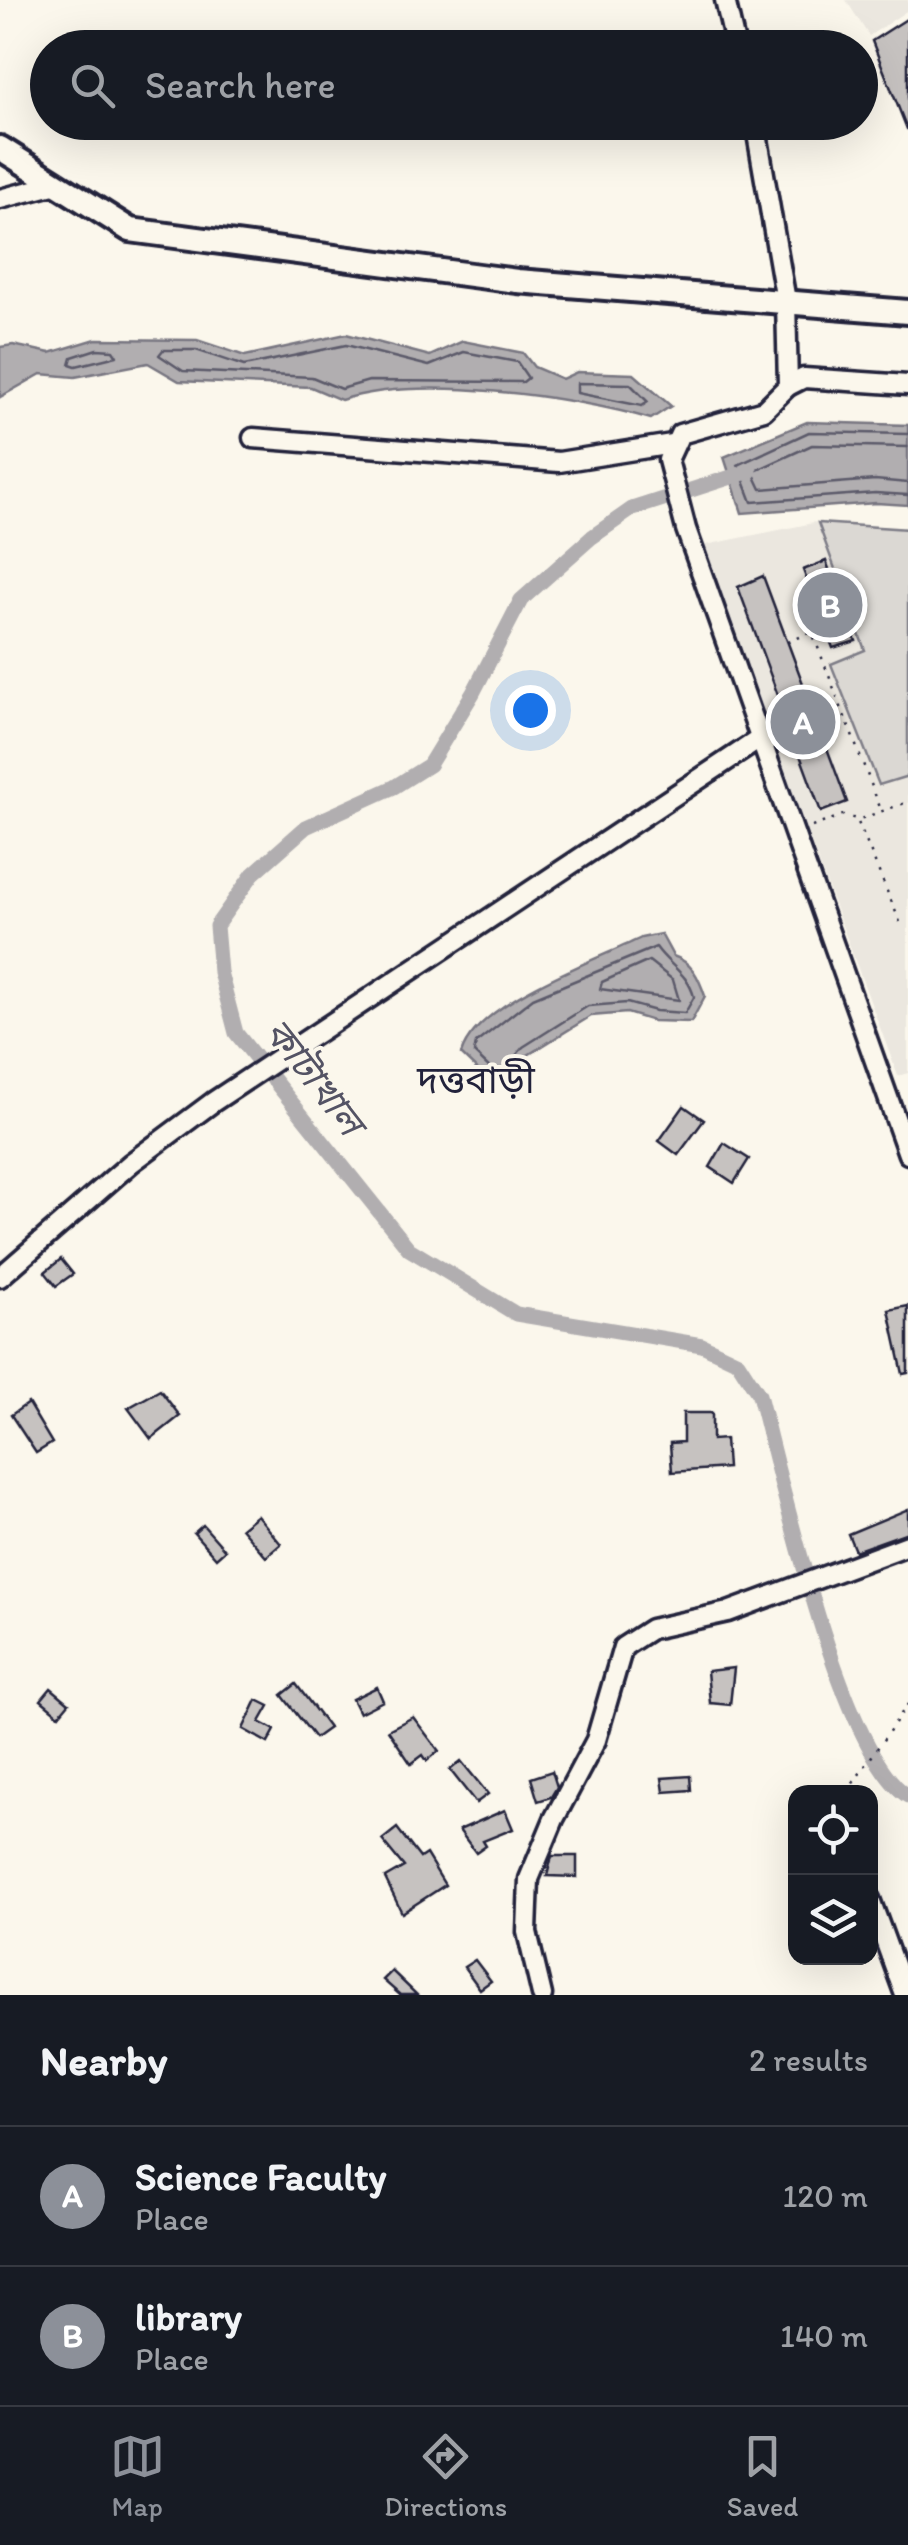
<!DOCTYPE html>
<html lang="en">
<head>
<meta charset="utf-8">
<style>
  :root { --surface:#171b24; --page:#20242c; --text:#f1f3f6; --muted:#9ea1a6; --line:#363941; --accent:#8c9099 }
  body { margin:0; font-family:Itim,"Noto Sans Bengali",sans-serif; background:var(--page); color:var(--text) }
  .controls { position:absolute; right:30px; bottom:30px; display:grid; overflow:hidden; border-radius:20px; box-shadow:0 10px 40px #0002 }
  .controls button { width:90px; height:90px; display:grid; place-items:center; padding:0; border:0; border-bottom:2px solid var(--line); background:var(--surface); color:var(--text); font:50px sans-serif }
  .you { position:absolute; left:530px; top:710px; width:35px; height:35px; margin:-25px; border:8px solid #fff; border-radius:50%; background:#1a73e8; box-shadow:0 0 0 15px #1a73e833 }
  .badge { display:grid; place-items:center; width:65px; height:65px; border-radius:50%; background:var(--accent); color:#fff; font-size:32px; font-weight:700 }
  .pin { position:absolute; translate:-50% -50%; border:5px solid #fff; box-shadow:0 2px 10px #0006 }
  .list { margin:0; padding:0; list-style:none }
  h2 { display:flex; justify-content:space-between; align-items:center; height:130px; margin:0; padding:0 40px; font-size:42px }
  h2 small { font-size:32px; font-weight:400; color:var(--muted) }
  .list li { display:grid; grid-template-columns:65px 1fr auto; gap:30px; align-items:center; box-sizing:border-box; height:140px; padding:0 40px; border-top:2px solid var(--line) }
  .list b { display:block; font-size:38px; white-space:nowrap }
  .list p { margin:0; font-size:32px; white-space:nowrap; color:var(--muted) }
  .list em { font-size:32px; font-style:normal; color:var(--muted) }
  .icon { flex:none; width:55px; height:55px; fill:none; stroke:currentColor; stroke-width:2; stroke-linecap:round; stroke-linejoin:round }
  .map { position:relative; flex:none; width:908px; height:1995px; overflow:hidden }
  .search { position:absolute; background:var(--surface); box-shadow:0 10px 40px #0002; left:30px; right:30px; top:30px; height:110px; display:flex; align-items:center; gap:25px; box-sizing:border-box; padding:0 35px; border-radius:55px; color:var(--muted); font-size:38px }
  .sheet { height:410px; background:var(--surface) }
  nav { display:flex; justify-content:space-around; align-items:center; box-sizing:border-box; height:140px; border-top:2px solid var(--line); background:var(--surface); font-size:28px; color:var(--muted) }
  nav a { display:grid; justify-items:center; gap:5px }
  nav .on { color:var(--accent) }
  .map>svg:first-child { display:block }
  .built { fill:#ebe7df }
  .green { fill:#dbd8d3; stroke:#7e7d87; stroke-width:2.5 }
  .water { fill:#b1aeb0; stroke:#787681; stroke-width:2.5 }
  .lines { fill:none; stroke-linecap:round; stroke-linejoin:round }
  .shore { stroke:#5b5a6a; stroke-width:2.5 }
  .canal { stroke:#b1aeb0; stroke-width:15 }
  .building { fill:#c6c2c0; stroke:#22223b; stroke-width:2.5 }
  .minor-casing { stroke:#22223b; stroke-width:25 }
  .tertiary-casing { stroke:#22223b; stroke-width:30 }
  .path { stroke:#22223b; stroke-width:2.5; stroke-dasharray:2.5 8; stroke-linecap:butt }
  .minor { stroke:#fbf7ec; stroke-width:18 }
  .tertiary { stroke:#fbf7ec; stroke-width:22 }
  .labels { text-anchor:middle; stroke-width:8; stroke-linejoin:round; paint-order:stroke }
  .water-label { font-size:38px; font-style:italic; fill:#545364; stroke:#fbf7ec }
  .neighbourhood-label { font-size:38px; fill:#22223b; stroke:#fbf7ec }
</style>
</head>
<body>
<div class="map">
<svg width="908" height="1995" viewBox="0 0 908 1995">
  <rect width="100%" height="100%" fill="#fbf7ec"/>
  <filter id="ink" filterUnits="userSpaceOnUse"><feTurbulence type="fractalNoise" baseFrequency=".01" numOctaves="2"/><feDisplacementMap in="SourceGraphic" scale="20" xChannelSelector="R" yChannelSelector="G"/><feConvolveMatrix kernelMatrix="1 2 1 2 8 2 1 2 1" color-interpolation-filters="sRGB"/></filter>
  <g filter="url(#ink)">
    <g class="built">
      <path d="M846,0h62v10l-39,26z"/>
      <path d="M807,522l101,6v545l-10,3 -197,-530 112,-23z"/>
    </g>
    <path class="green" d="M818,523l90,6v247l-29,9 -48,-121 34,-14z"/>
    <g class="water">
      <path d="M346,334l84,22 33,-15 60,12 11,14 28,12 15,-7 57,2 37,32 -20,13c-79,-23 -232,-44 -310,-19l-30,-13 -132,-6 -31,-18 -73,14 -34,-3 -41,23v-50l13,-2 37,8 46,-14 101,1 48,16z"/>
      <path d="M807,422l101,3v80l-32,-2 -134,10 -18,-56z"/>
      <path d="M661,934l12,22c19,6 26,22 32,40l-14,26 -38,-1 -26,-8 -36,3 -63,39 -23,28h-14l-30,-29c15,-52 133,-93 180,-116z"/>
    </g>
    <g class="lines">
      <g class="shore">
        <path d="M346,345l83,21 35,-14 53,10 11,16 -5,4 -154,-1 -28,8 -29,-12 -129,-6 -24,-16 4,-5h33l48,16z"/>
        <path d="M97,349l16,1 4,6 -41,10 -6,-2 2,-7z"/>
        <path d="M577,383l53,1 18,18 -6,4 -65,-13z"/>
        <path d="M908,434l-99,-2 -71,33 14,37 123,-9 33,2"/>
        <path d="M908,447l-96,-2 -59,27 8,17 114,-9 33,3"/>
        <path d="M656,947c13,19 32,26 38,50l-9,16 -29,-2 -29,-8 -39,3 -65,41 -21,26 -8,-1 -20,-19 2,-10 57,-45z"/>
        <path d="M649,961l24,19 6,20 -79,-11 2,-7z"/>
      </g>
      <path class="canal" d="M750,471l-118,38 -40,28 -71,63 -48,93 -44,72 -35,22 -88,40 -53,47 -37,52 4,46 16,61 173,216 107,65 186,31 36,17 21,33c22,83 82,360 149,401"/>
    </g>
    <g class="building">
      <path d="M908,18v111h-1l-35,-88z"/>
      <path d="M826,561l30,80 -23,7 -30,-78z"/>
      <path d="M763,576l84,226 -26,10 -83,-225z"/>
      <path d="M684,1106l20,14 -26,35 -19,-14z"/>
      <path d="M724,1143l25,16 -15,24 -24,-16z"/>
      <path d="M61,1259l12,15 -17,12 -11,-14z"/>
      <path d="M908,1306v67l-5,1 -14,-64z"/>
      <path d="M160,1390l20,26 -29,23 -23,-31z"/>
      <path d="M28,1403l24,40 -16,10 -25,-38z"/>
      <path d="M683,1413h29v27l13,-1 2,29 -55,4 -2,-29 13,-1z"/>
      <path d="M908,1509v23l-53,19 -7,-17z"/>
      <path d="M257,1515l24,29 -15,13 -25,-29z"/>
      <path d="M203,1525l22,25 -9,8 -22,-25z"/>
      <path d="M734,1668l-4,37 -20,-2 -3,-32z"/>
      <path d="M296,1684l33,44 -14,10 -33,-43z"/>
      <path d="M377,1687l6,14 -24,12 -7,-14z"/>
      <path d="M51,1688l18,15 -10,12 -18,-15z"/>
      <path d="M257,1700l12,6 -9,16 15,8 -7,13 -25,-14z"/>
      <path d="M413,1717l26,34 -12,10 -4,-6 -12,9 -23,-34z"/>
      <path d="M461,1761l27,33 -12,9 -26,-33z"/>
      <path d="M552,1771l5,16 -6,10 -13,4 -7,-23z"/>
      <path d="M690,1776l1,14 -27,2 -2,-14z"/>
      <path d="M505,1810l8,19 -30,12 3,5 -10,7 -17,-23z"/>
      <path d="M397,1828l23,30 6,-4 19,31 -43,28 -17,-35 19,-11 -22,-27z"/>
      <path d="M552,1856h25v21l-30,-1z"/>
      <path d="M475,1960l16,21 -11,8 -16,-22z"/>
      <path d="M392,1971l25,24h-17l-17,-15z"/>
    </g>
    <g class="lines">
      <defs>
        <g id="minor">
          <path d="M725,0l11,48"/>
          <path d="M755,122l31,179 2,85 -24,24 -84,24 -12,26 18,69 222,625"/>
          <path d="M0,199l57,-15"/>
          <path d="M788,386l16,-8 104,7"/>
          <path d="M253,438l306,24 113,-18"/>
          <path d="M0,1277l131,-114 82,-61 548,-364"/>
          <path d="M870,1899l35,96"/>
          <path d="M542,1995l-15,-63 2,-53 25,-60 42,-79 27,-93 28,-18 77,-17 180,-67"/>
        </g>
        <path id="tertiary" d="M0,148l130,82 387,51 391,31"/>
      </defs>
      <use href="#minor" class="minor-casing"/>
      <use href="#tertiary" class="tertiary-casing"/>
      <g class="path">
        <path d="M788,642l24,-10 69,178"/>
        <path d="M812,827l31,-12 13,4"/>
        <path d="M900,922l-43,-102 51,-18"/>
        <path d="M847,1792l61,-88"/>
      </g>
      <use href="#minor" class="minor"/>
      <use href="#tertiary" class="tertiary"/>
    </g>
  </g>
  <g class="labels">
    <g class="water-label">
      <text transform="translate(314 1077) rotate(52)" y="13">কাটাখাল</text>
    </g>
    <g class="neighbourhood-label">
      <text x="476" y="1093">দত্তবাড়ী</text>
    </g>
  </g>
</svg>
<div class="controls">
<button><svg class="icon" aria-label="locate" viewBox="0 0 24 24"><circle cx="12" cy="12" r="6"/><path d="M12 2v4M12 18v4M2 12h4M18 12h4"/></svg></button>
<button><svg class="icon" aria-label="layers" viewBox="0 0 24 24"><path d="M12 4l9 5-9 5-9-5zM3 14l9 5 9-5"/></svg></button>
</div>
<div class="you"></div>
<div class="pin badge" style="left:803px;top:722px">A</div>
<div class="pin badge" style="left:830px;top:605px">B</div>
<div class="search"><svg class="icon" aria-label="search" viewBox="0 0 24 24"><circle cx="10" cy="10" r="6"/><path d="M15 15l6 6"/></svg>Search here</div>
</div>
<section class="sheet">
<h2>Nearby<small>2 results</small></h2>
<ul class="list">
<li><span class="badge">A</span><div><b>Science Faculty</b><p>Place</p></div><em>120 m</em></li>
<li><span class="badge">B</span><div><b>library</b><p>Place</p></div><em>140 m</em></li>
</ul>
</section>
<nav>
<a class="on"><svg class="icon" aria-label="map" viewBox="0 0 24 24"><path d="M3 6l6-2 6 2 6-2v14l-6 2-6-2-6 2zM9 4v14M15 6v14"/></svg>Map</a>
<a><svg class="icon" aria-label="directions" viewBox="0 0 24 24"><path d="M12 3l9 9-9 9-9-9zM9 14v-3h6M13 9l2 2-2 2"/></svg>Directions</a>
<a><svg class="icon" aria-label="saved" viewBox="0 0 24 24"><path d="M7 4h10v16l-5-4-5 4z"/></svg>Saved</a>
</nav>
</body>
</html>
